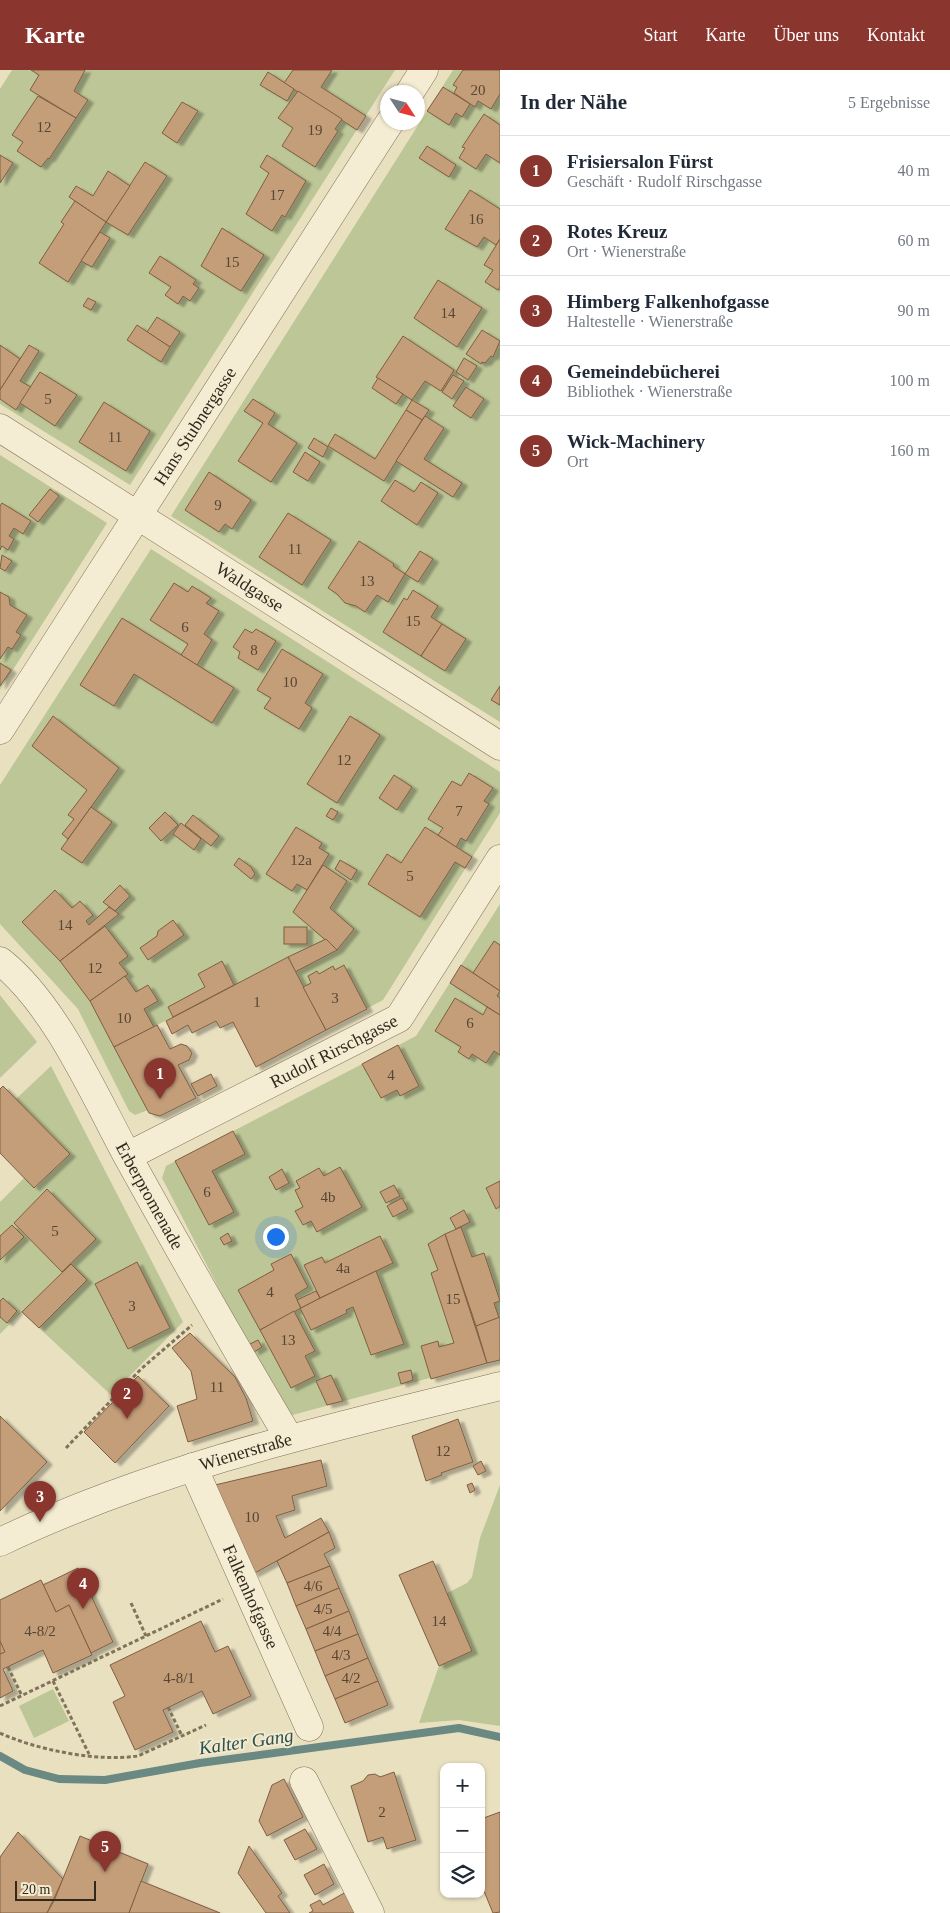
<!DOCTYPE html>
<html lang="de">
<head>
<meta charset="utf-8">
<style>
  :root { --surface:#fff; --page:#f6f6f7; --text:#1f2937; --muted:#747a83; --line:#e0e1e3; --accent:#8a362f }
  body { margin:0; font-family:"Times New Roman",serif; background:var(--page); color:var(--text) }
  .controls { position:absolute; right:15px; bottom:15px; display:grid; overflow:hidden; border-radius:10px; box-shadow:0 1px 4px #0004 }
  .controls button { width:45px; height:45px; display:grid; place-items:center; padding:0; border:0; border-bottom:1px solid var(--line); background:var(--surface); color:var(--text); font:25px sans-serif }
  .compass { position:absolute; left:380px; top:15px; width:45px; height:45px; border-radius:50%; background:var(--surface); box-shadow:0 1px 4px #0004; rotate:126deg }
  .scale { position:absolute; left:15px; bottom:12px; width:81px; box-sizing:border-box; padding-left:5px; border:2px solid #32291d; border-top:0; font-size:14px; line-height:18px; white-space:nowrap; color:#32291d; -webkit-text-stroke:4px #f1eacf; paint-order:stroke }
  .you { position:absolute; left:275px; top:1166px; width:18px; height:18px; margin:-12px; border:4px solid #fff; border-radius:50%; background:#1a73e8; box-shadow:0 0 0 8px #1a73e833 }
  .badge { display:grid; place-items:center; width:32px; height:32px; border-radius:50%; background:var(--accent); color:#fff; font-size:16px; font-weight:700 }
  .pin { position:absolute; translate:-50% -41px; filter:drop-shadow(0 1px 2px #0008) }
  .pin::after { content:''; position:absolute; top:26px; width:18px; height:15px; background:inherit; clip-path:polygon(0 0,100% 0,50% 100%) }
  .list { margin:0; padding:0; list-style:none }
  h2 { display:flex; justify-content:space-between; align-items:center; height:65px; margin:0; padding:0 20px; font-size:21px }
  h2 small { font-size:16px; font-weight:400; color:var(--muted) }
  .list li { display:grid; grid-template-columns:32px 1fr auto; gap:15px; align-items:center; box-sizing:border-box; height:70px; padding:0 20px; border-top:1px solid var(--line) }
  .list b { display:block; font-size:19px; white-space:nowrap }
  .list p { margin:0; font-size:16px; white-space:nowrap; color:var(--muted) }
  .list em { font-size:16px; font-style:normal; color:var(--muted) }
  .icon { flex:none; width:28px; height:28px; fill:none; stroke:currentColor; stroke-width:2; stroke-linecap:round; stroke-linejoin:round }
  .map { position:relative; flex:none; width:500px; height:1843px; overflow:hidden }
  header { display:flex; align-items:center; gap:30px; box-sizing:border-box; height:70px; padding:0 25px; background:var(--accent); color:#fff }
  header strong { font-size:24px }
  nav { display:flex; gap:28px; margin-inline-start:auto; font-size:18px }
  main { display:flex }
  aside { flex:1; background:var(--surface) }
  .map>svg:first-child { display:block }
  .green { fill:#bdc696 }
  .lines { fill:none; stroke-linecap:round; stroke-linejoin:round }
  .stream { stroke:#6b8983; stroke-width:8 }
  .building { fill:#c49e79; stroke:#7e5e42; filter:url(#shadow) }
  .minor-casing { stroke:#81725a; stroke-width:29 }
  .path { stroke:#81725a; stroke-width:3; stroke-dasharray:4 2.5; stroke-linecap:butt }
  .minor { stroke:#f5edd3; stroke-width:28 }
  .labels { text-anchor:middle; stroke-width:4; stroke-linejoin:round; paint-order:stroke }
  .number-label { font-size:15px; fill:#564634 }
  .street-label { font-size:18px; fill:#32291d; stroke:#f1eacf }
  .water-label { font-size:19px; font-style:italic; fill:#2d5050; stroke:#f1eacf }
</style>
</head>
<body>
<header>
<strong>Karte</strong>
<nav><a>Start</a><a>Karte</a><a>Über uns</a><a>Kontakt</a></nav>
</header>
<main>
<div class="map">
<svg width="500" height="1843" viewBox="0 0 500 1843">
  <defs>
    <filter id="shadow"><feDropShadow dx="5.5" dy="3" stdDeviation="1" flood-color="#0004"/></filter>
  </defs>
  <rect width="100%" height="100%" fill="#e9e0c0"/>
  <g class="green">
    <path d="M12,0h383l-265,415 -130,-81v-315z"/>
    <path d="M453,0h47v652l-329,-206z"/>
    <path d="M0,385l107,68 -107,167z"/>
    <path d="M151,479l349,223v41l-117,187 -57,30 -38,-73 -173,90 33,63 -13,5 -6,-4 -51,-102 -78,-85v-139z"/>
    <path d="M500,834v455l-215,58 -123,-239 4,-12 250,-130z"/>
    <path d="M0,925l37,47 -37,36z"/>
    <path d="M51,996l132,256 -72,73 -89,-83 -22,22v-132l24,-24 11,10 35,-34 -54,-55z"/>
    <path d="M500,1415v241l-41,-6 -40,3 20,-57 32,-15 -24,-58 20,-10 5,-6 8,-39z"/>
    <path d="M53,1619l16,32 -35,17 -15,-32z"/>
  </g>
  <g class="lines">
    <path class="stream" d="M0,1686l25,14 34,9 46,1 95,-17 259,-35 41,9"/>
  </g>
  <g class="building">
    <path d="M31,0h54l-11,21 14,9 -12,18 -46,-28 9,-15z"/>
    <path d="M293,0h39l-11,17 45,29 -9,14 -73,-47z"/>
    <path d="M463,0h37v24l-9,15 -13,-8 -3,6 -21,-14 3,-6 -4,-2z"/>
    <path d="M268,2l26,17 -7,12 -27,-16z"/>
    <path d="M443,17l27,17 -8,13 -6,-4 -7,12 -22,-14z"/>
    <path d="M298,21l44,28 -7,10 3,2 -23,36 -33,-21 11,-18 -15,-10z"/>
    <path d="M38,26l38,22 -27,41 -1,-1 -7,9 -24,-16 6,-9 -11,-7z"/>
    <path d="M182,32l16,9 -21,32 -15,-10z"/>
    <path d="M484,44l16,11v38l-14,-9 -10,15 -17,-11 6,-10 -3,-1z"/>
    <path d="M427,76l29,19 -7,12 -30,-19z"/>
    <path d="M0,85l13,8 -13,20z"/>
    <path d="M267,85l39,26 -21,36 -3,-2 -10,16 -26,-17 23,-41 -9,-6z"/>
    <path d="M145,92l22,14 -39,59 -22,-13z"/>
    <path d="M108,101l22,15 -24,36 -37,-25 7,-11 17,10z"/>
    <path d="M470,120l30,19v30l-4,6 -12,-8 -7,10 -32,-18z"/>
    <path d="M75,131l31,21 -38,60 -29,-19 25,-39 -3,-2z"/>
    <path d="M222,158l42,27 -23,36 -40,-25z"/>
    <path d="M100,162l10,6 -18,29 -11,-6z"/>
    <path d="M500,169v48l-2,3 -13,-8 8,-12 -9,-5z"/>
    <path d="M160,186l36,24 -3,4 6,4 -9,13 -7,-5 -5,8 -13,-9 6,-8 -22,-14z"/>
    <path d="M438,210l44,28 -25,39 -43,-29z"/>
    <path d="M88,228l8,4 -5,8 -8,-4z"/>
    <path d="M157,247l23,15 -10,15 -23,-15z"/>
    <path d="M137,255l33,22 -9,15 -34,-22z"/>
    <path d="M482,260l18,11 -7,16 -2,-1 -6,7 -3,-1 -1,2 -15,-10z"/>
    <path d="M403,266l51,34 -13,21 -16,-10 -13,19 -36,-23z"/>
    <path d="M0,275l20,14 -20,31z"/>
    <path d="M29,275l10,6 -19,30 11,6 -15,23 -16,-11v-9z"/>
    <path d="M464,288l13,8 -9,14 -12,-8z"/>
    <path d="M40,302l37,23 -22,31 -35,-23z"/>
    <path d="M453,305l11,6 -12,18 -10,-7z"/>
    <path d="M378,308l25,16 -7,10 -24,-16z"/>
    <path d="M466,317l18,12 -13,19 -18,-12z"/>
    <path d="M253,329l22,14 -7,11 29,19 -26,39 -33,-21 25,-38 -19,-12z"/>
    <path d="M412,330l17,10 -7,10 -16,-10z"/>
    <path d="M104,332l46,29 -24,40 -47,-29z"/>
    <path d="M406,340l16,10 -38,61 -56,-35 7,-12 40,25z"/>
    <path d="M425,346l19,12 -20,31 38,24 -9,14 -57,-36z"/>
    <path d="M314,368l14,9 -5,10 -15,-9z"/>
    <path d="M305,382l15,10 -12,19 -15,-9z"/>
    <path d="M209,402l42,28 -19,29 -7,-5 -6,8 -34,-22z"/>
    <path d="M395,410l19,12 7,-10 17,11 -21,32 -36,-24z"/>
    <path d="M50,419l9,7 -21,26 -9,-7z"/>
    <path d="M2,433l29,18 -8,13 -9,-6 -5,8 5,3 -6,11 -6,-4 -2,4v-44z"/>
    <path d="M288,443l43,27 -29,45 -43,-28z"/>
    <path d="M359,471l35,23 -1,2 12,8 -17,28 -11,-7 -12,17 -9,-6 -11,-3 -8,-9 -9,-6z"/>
    <path d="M420,481l13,8 -15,23 -13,-8z"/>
    <path d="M2,485l10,6 -7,10 -5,-3z"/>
    <path d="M174,513l14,9 4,-6 19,12 -5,5 13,8 -15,23 8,6 -15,25 -16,-10 7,-11 -38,-24z"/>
    <path d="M413,520l25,16 -7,11 11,7 -21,32 -38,-24 21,-34 3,2z"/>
    <path d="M0,522l9,5 1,8 17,10 -11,17 5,3 -9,14 -4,-2 -8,12z"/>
    <path d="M122,548l112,70 -22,35 -78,-49 -20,32 -34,-21z"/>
    <path d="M442,554l24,15 -21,32 -24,-15z"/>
    <path d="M245,559l7,4 4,-4 20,12 -18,29 -20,-12 2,-6 -7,-5z"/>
    <path d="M282,579l41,25 -18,29 7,5 -13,21 -35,-21 7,-10 -14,-8z"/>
    <path d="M0,593l11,7 -11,16z"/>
    <path d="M500,616v19l-9,-5z"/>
    <path d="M53,646l66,52 -51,71 -6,-5 12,-15 -6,-4 19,-25 -55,-44z"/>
    <path d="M350,646l30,19 -43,68 -30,-19z"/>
    <path d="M469,703l24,15 -9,13 5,3 -23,37 -5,-3 -5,9 -18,-12 5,-7 -15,-9 24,-38 9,5z"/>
    <path d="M394,705l18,12 -15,23 -18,-12z"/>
    <path d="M91,737l21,15 -30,41 -21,-14z"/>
    <path d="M331,738l7,4 -5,8 -7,-4z"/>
    <path d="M165,742l13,13 -17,16 -12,-13z"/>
    <path d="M193,745l26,21 -8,10 -26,-21z"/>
    <path d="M181,753l20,16 -7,11 -21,-16z"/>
    <path d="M296,757l26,16 -3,5 10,6 -22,36 -10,-6 -5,7 -26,-17z"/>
    <path d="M425,757l47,30 -7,11 -10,-6 -35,55 -52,-33 19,-30 14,9z"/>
    <path d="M239,788l12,9 4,7 -4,5 -17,-14z"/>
    <path d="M340,790l17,10 -6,10 -16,-11z"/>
    <path d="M323,795l24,16 -17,27 24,21 -17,21 -44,-38z"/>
    <path d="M120,815l10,11 -15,15 -12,-9z"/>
    <path d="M55,820l17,18 8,-7 13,14 -7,6 3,4 20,-18 10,7 -59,47 -38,-39z"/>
    <path d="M173,850l11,15 -36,25 -8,-12 17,-12 1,-5z"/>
    <path d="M105,856l23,30 -9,7 9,11 -38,27 -30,-40z"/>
    <rect x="284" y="857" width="23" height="17"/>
    <path d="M326,869l11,11 -42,22 -7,-15z"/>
    <path d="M494,871l6,4v46l-27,-18z"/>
    <path d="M288,887l38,73 -70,37 -23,-45 -13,6 -4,-7 -24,12 -4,-8 -16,9 -6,-13z"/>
    <path d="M222,891l12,24 -61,32 -5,-10 37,-20 -7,-13z"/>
    <path d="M344,895l23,44 -41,21 -23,-43 8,-4 -3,-7 9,-5 2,3 14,-8 2,4z"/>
    <path d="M461,895l39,26 -3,5 3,2v17l-50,-32z"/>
    <path d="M125,906l11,16 12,-7 10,16 -14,8 10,18 -40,20 -24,-46z"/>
    <path d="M455,928l28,17 4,-8 13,8v40l-6,-4 -8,12 -14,-9 -3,5 -11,-7 3,-5 -26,-16z"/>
    <path d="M157,955l13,24 11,-5 6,2 5,7 -3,7 -11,5 18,33 -36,18 -11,-3 -35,-66z"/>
    <path d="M398,975l21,41 -19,10 -3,-6 -16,8 -19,-34z"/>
    <path d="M211,1004l6,12 -19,10 -7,-12z"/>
    <path d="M3,1016l67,68 -36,34 -34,-35v-64z"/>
    <path d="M233,1061l12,23 -33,17 22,41 -25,13 -34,-64z"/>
    <path d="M340,1097l22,40 -45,25 -6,-11 -8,4 -8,-14 8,-4 -8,-17 5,-2 -4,-7 23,-13 5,8z"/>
    <path d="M282,1099l7,14 -13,7 -7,-13z"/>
    <path d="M500,1111v25l-4,3 -10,-21z"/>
    <path d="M394,1115l6,11 -14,7 -6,-11z"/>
    <path d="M47,1119l49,50 -34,33 -48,-49z"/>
    <path d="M402,1128l6,11 -15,8 -6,-11z"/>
    <path d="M464,1140l6,12 -14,7 -6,-11z"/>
    <path d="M12,1155l12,12 -24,23v-24z"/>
    <path d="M461,1157l11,30 12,-4 16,48 -6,2 5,15 -23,8 -31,-92z"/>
    <path d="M228,1163l4,8 -8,4 -4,-7z"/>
    <path d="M445,1164l42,129 -56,16 -10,-33 17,-5 1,6 15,-4 -23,-70 7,-3 -10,-26z"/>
    <path d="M380,1166l13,27 -73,35 -16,-33 18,-8 3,6z"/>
    <path d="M291,1184l17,33 -13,8 6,13 -41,22 -22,-40 36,-20 -3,-6z"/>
    <path d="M137,1192l33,66 -42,21 -33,-65z"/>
    <path d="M71,1194l16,16 -48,48 -17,-16z"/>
    <path d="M376,1201l28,73 -33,11 -18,-48 -7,3 1,3 -36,17 -11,-22z"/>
    <path d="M316,1221l4,7 -19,10 -4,-8z"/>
    <path d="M3,1228l14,13 -10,12 -7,-6v-16z"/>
    <path d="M294,1241l21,40 -10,5 10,20 -24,12 -31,-58z"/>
    <path d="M500,1247v43l-13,3 -11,-37z"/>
    <path d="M190,1263l45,44 11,21 7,23 -65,21 -11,-36 20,-7 -6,-28 -19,-23z"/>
    <path d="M258,1270l4,7 -8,5 -4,-8z"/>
    <path d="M411,1300l2,10 -12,4 -3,-11z"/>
    <path d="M331,1305l12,26 -16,4 -11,-24z"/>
    <path d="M138,1306l31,30 -54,57 -31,-31z"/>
    <path d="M0,1346l47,46 -47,49z"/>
    <path d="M458,1349l15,43 -32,11 1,2 -16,6 -14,-45z"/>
    <path d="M321,1390l6,26 -35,10 3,14 -19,6 9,22 36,-20 8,14 -76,42 -38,-89z"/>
    <path d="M481,1391l5,10 -8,4 -5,-9z"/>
    <path d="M472,1413l3,7 -5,3 -3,-8z"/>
    <path d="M329,1462l6,16 -11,6 6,12 -43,17 -10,-22z"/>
    <path d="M433,1491l39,90 -33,15 -40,-91z"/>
    <path d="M330,1496l9,22 -43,18 -9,-23z"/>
    <path d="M78,1498l35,74 -22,11 -22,-48 -13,7 -13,-27z"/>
    <path d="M41,1510l15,32 13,-7 23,50 -39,18 -10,-23 -40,19 10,22 -13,7v-98z"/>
    <path d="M339,1518l10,23 -43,18 -10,-23z"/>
    <path d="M349,1541l9,23 -43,17 -9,-22z"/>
    <path d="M201,1551l14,31 13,-6 23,50 -38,18 -11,-23 -39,19 10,22 -38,18 -22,-48 12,-6 -15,-31z"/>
    <path d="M358,1564l10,24 -43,18 -10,-25z"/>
    <path d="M0,1571l5,11 -5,2z"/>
    <path d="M368,1588l10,23 -43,18 -10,-23z"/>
    <path d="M378,1611l10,24 -43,18 -10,-24z"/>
    <path d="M394,1702l22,68 -29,9 -4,-12 -15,5 -17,-56 12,-5 5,-6 7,-1 5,3z"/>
    <path d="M284,1709l19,38 -36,19 -8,-15 13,-36z"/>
    <path d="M500,1742v100l-7,1 -12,-29v-65z"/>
    <path d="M305,1759l12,20 -22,11 -11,-20z"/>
    <path d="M18,1762l45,47 -16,34h-47v-56z"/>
    <path d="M80,1766l68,28 -19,49h-82l7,-12z"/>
    <path d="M249,1776l33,47 -4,3 12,17h-24l-28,-40z"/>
    <path d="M324,1794l10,20 -19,11 -11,-20z"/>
    <path d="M141,1811l79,32h-91z"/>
    <path d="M346,1822l11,21h-48l4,-2 -3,-6 10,-5 3,5z"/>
  </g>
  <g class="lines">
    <defs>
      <g id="minor">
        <path d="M410,22l14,-22"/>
        <path id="s1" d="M0,358l500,318"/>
        <path id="s2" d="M0,660l390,-608"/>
        <path id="s3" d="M0,891c56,44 95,136 129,198 52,94 105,187 160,279"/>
        <path id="s4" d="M128,1086l271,-138 101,-159"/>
        <path id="s5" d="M193,1397l116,260"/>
        <path id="s6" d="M0,1472c159,-76 330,-114 500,-156"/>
        <path d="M304,1711l66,132"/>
      </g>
    </defs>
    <use href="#minor" class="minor-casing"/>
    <g class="path">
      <path d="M66,1378l75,-79 51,-44"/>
      <path d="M131,1533l15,33"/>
      <path d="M8,1597l14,29"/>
      <path d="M53,1611l36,73"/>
      <path d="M0,1636l223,-107"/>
      <path d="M168,1637l14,29"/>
      <path d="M0,1663c37,17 97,29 138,23l68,-31"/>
    </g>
    <use href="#minor" class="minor"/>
  </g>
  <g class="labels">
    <g class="number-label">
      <text x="478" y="25">20</text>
      <text x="44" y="62">12</text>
      <text x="315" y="65">19</text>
      <text x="277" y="130">17</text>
      <text x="476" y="154">16</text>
      <text x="232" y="197">15</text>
      <text x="448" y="248">14</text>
      <text x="48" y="334">5</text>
      <text x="115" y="372">11</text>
      <text x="218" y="440">9</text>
      <text x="295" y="484">11</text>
      <text x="367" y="516">13</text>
      <text x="413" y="556">15</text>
      <text x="185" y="562">6</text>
      <text x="254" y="585">8</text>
      <text x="290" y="617">10</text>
      <text x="344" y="695">12</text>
      <text x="459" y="746">7</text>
      <text x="301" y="795">12a</text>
      <text x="410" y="811">5</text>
      <text x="65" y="860">14</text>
      <text x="95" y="903">12</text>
      <text x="335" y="933">3</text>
      <text x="257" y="937">1</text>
      <text x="124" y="953">10</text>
      <text x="470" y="958">6</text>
      <text x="391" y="1010">4</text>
      <text x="207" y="1127">6</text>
      <text x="328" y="1132">4b</text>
      <text x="55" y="1166">5</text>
      <text x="343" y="1203">4a</text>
      <text x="270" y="1227">4</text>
      <text x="453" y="1234">15</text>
      <text x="132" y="1241">3</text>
      <text x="288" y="1275">13</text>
      <text x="217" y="1322">11</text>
      <text x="443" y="1386">12</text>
      <text x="252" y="1452">10</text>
      <text x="313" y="1521">4/6</text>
      <text x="323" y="1544">4/5</text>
      <text x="439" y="1556">14</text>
      <text x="40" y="1566">4-8/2</text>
      <text x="332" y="1566">4/4</text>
      <text x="341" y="1590">4/3</text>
      <text x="179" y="1613">4-8/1</text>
      <text x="351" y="1613">4/2</text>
      <text x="382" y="1747">2</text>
    </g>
    <g class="street-label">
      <text dy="6" stroke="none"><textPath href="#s2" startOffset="361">Hans Stubnergasse</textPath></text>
      <text dy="6" stroke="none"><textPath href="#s1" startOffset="296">Waldgasse</textPath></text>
      <text dy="6" stroke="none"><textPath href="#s4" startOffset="231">Rudolf Rirschgasse</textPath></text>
      <text dy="6" stroke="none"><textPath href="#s3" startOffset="280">Erberpromenade</textPath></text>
      <text dy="6" stroke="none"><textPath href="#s6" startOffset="262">Wienerstraße</textPath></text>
      <text dy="6" stroke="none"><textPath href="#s5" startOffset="142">Falkenhofgasse</textPath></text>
    </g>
    <g class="water-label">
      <text transform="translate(246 1671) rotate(-8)" y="7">Kalter Gang</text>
    </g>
  </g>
</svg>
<div class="controls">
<button>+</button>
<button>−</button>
<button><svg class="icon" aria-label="layers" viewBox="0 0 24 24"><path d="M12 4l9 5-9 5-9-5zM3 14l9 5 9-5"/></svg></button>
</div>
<svg class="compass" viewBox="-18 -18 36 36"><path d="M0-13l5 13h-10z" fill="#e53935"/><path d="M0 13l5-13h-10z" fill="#747a83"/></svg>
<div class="scale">20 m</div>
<div class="you"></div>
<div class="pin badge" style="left:160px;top:1029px">1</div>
<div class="pin badge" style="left:127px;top:1349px">2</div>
<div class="pin badge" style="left:40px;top:1452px">3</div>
<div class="pin badge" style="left:83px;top:1539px">4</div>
<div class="pin badge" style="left:105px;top:1802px">5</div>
</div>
<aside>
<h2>In der Nähe<small>5 Ergebnisse</small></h2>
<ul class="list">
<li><span class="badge">1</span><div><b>Frisiersalon Fürst</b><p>Geschäft · Rudolf Rirschgasse</p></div><em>40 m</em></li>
<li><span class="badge">2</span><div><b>Rotes Kreuz</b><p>Ort · Wienerstraße</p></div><em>60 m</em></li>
<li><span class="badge">3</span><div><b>Himberg Falkenhofgasse</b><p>Haltestelle · Wienerstraße</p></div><em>90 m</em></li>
<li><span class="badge">4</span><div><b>Gemeindebücherei</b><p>Bibliothek · Wienerstraße</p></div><em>100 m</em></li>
<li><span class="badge">5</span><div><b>Wick-Machinery</b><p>Ort</p></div><em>160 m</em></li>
</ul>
</aside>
</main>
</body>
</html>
